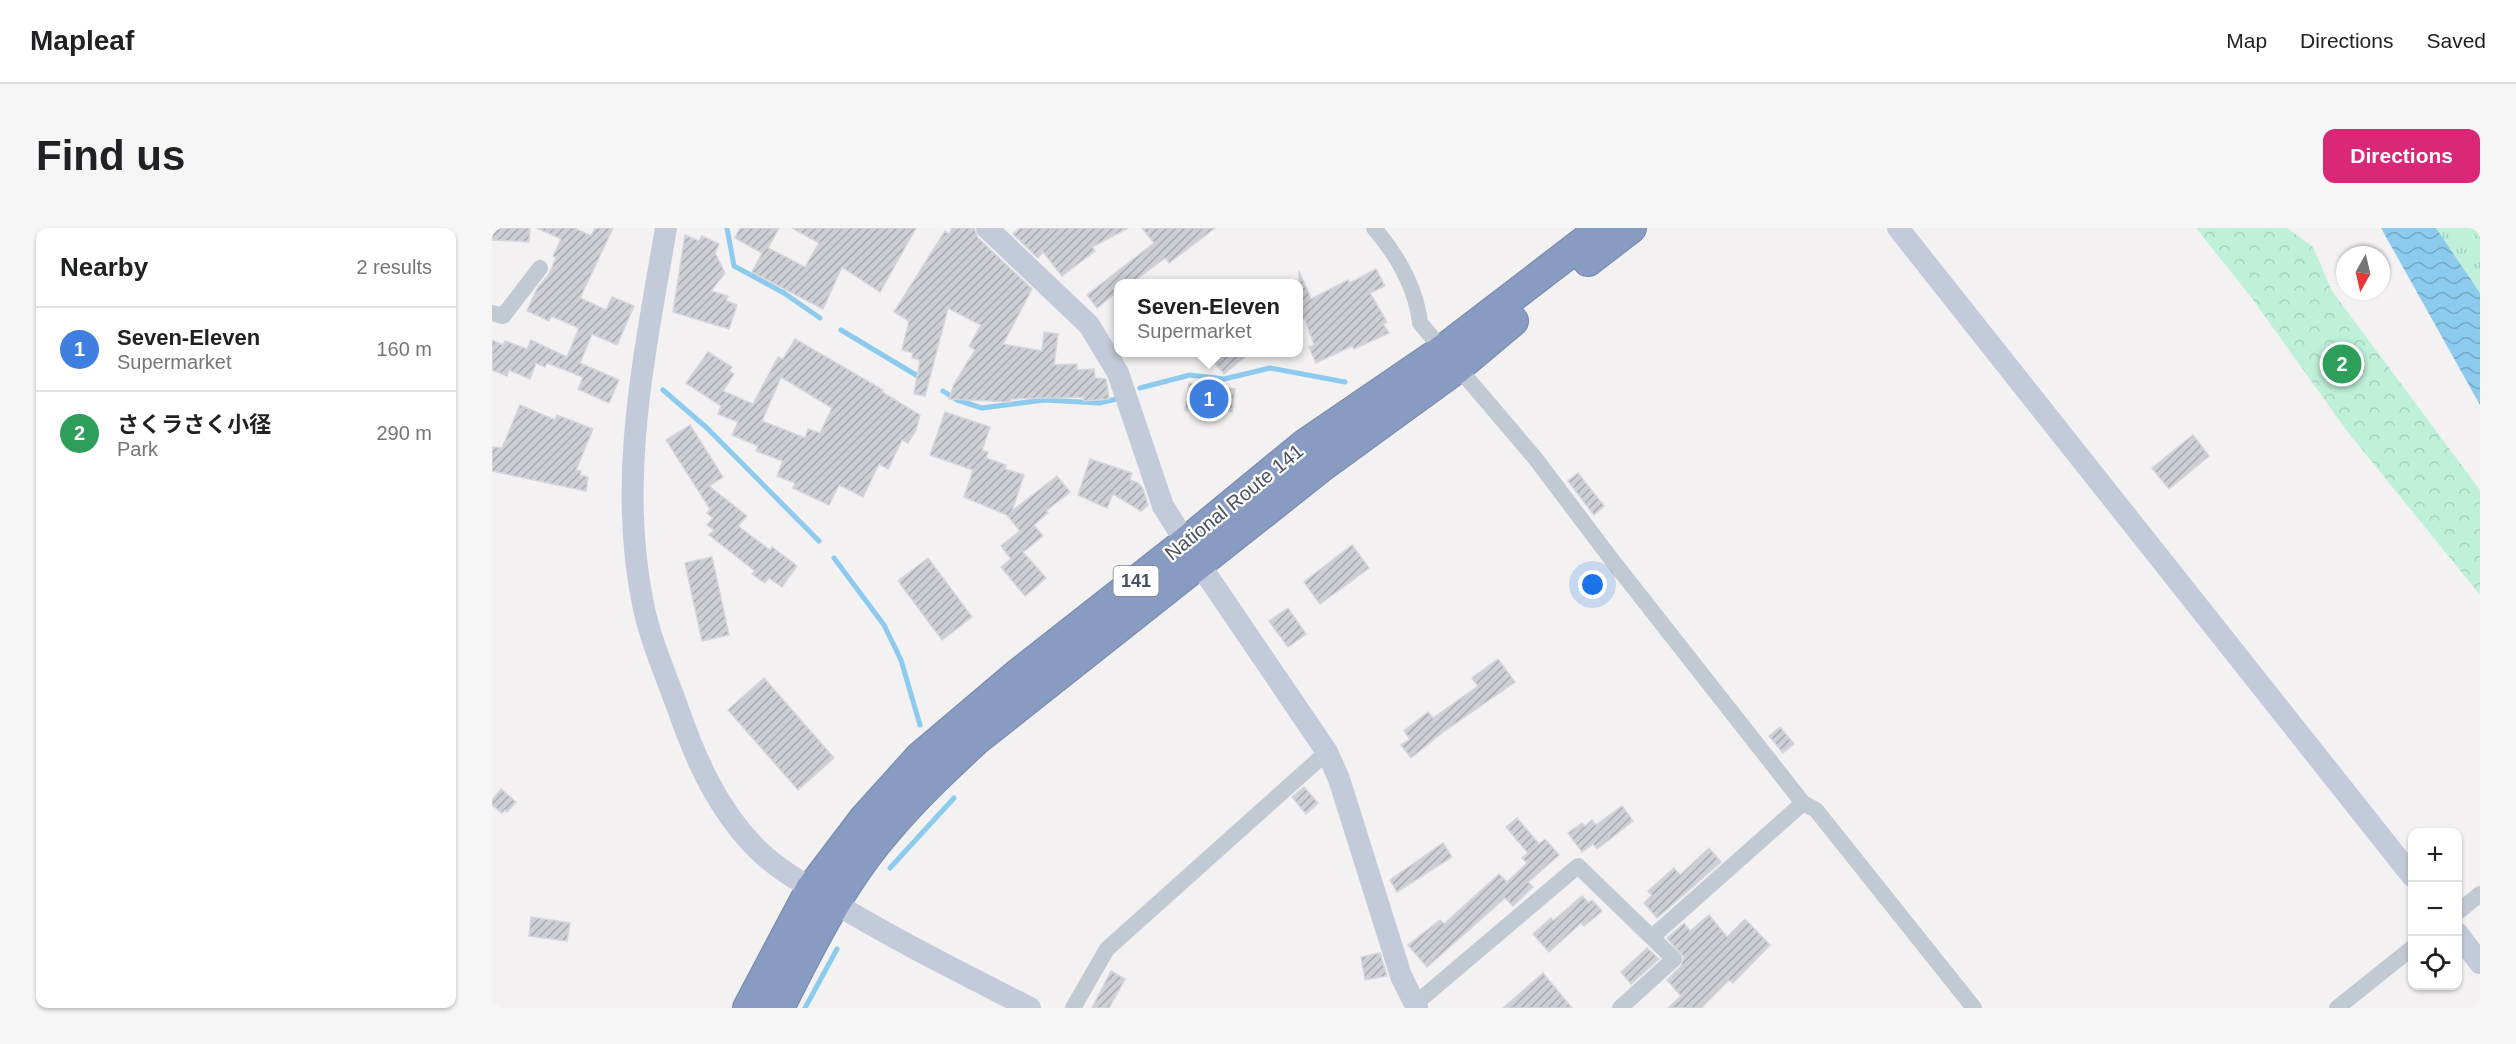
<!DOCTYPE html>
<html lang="en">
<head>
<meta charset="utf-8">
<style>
  :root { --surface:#fff; --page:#f6f6f6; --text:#202124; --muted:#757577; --line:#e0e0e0; --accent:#db2777 }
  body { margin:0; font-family:Helvetica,"Noto Sans JP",sans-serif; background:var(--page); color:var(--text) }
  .controls { position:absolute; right:18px; bottom:18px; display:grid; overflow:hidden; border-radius:12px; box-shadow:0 2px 4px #0004 }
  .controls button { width:54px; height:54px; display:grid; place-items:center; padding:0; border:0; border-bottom:2px solid var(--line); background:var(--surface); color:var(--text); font:30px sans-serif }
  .compass { position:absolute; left:1844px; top:18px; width:54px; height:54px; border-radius:50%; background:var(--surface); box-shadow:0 2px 4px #0004; rotate:188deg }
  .you { position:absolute; left:1101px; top:357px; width:21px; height:21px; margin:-15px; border:4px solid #fff; border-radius:50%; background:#1a73e8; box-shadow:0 0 0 9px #1a73e833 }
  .badge { display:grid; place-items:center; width:39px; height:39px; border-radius:50%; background:var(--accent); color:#fff; font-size:20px; font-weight:700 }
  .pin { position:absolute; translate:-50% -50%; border:3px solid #fff; box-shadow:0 2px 6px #0006 }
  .popup { position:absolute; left:622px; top:51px; width:189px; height:78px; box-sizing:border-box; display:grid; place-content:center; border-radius:12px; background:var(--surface); filter:drop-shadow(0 2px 4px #0005); font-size:20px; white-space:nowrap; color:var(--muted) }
  .popup b { font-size:22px; color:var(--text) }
  .popup::after { content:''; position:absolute; left:50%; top:100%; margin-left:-12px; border:12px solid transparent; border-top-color:var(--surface) }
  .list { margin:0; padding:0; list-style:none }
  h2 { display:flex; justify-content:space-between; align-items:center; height:78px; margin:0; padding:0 24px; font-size:26px }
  h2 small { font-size:20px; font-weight:400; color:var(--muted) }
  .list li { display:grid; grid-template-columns:39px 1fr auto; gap:18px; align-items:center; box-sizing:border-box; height:84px; padding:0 24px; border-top:2px solid var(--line) }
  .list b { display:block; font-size:22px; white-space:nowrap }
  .list p { margin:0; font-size:20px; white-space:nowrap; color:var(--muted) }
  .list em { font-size:20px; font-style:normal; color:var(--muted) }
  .icon { flex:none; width:33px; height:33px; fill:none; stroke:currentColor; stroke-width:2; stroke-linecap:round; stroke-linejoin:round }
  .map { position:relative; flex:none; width:1988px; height:780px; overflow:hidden; border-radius:12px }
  header { display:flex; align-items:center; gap:36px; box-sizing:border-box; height:84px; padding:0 30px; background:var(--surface); border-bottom:2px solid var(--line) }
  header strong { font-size:28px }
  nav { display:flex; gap:33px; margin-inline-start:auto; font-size:21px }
  .intro { display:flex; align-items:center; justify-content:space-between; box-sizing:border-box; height:144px; padding:0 36px }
  h1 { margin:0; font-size:42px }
  .button { padding:15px 27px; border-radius:12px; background:var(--accent); color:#fff; font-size:21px; font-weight:700 }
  main { display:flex; gap:36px; padding:0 36px }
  aside { flex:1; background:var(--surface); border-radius:12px; box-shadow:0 2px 4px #0004 }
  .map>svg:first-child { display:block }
  .grass { fill:url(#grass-tufts) }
  .forest { fill:url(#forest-crowns) }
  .water { fill:url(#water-waves) }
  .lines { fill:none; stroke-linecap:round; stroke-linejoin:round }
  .stream { stroke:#8ccbee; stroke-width:5 }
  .building { fill:url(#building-hatch); stroke:#d5d6dc; stroke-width:1.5; fill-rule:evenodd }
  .highway-casing { stroke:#7386ac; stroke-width:32 }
  .street { stroke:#c1c9d2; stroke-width:16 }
  .secondary { stroke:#c3cbda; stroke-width:22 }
  .highway { stroke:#889bc0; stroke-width:30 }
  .labels { text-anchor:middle; stroke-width:4.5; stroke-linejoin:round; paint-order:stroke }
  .shield { fill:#fff; stroke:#7f858f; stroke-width:1.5 }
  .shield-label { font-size:18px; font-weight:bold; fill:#48515f }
  .street-label { font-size:20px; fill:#48515f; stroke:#fff }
</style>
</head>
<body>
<header>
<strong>Mapleaf</strong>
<nav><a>Map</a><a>Directions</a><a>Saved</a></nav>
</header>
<div class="intro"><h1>Find us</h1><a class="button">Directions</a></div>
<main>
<aside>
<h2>Nearby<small>2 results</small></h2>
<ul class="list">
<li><span class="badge" style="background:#3f7fe0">1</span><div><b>Seven-Eleven</b><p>Supermarket</p></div><em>160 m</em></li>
<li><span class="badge" style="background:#2e9e5b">2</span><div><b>さくラさく小径</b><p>Park</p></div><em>290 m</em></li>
</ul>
</aside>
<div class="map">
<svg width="1988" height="780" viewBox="0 0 1988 780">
  <defs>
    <pattern id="grass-tufts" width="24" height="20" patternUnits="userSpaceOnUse" patternTransform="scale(1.5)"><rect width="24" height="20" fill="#bff1da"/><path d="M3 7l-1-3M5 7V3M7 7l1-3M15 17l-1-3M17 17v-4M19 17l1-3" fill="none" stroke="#a6d0be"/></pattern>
    <pattern id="forest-crowns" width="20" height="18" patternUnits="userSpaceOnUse" patternTransform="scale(1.5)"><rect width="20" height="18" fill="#bff1da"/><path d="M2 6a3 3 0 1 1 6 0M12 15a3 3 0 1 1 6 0" fill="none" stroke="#a6d0be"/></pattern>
    <pattern id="water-waves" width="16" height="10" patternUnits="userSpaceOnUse" patternTransform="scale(1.5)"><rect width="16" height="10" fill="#8ccbee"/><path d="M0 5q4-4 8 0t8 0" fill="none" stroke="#74a7c4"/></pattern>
    <pattern id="building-hatch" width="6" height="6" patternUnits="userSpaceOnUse" patternTransform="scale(1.5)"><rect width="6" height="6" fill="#cdcfd5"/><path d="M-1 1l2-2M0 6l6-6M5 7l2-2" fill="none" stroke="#a8aab0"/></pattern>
  </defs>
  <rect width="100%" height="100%" fill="#f3f1f1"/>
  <path class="grass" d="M1944,0h44v65l-39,-57z"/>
  <path class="forest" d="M1704,0h91l26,19 19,44 148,199v105l-133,-164 -96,-134z"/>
  <path class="water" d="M1889,0h55l44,65v112z"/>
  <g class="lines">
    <g class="stream">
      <path d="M235,0l7,38 50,27 36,25"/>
      <path d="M349,102l80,48"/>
      <path d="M648,160l50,-13 34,4 46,-11 75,14"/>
      <path d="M171,162l44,38 112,113"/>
      <path d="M451,163l14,9 25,8 62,-8 55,3 18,-4"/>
      <path d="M342,330l50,67 17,35 19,65"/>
      <path d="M398,640l64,-70"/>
      <path d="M313,780l32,-59"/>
    </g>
  </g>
  <g class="building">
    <path d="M0,0h38l-1,14 -37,-2z"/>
    <path d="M45,0h37l17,8 4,-8h18l-33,70 26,12 6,-13 22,9 -17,39 -25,-11 -12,29 39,17 -10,23 -31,-14 5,-12 -36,-14 -2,4 -9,-4 -6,16 -21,-9 -2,6 -15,-6v-30l11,5 2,-4 22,8 4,-9 36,17 12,-29 -28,-12 -2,5 -22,-10 10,-22 12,-15 7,-16 -3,-2 8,-17z"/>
    <path d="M248,0h39l-11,20 37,19 14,-24 -27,-15h124l-36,64 -38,-25 -19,42 -71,-37 10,-19 -27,-15z"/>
    <path d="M460,0h22l4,10 54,51 -29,55 39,7 2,-19 14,2 -4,31 23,-1v6l17,-1 1,9 11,1 3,20 -25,2 -1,-4 -72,2v3l-62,-3 5,-15 21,-34 -6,-4 12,-21 -33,-17 -23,88 -11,-2 6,-34 -8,-2 1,-5 -11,-3 7,-29 -15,-9 51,-81 4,3z"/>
    <path d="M528,0h108l-36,19 3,4 -33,25 -19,-24 -5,6 -25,-24z"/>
    <path d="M650,0h73l-46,35 -4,-5 -35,26h-11v6l-22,18 -10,-13 67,-52z"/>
    <path d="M193,7l14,6 3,-5 17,8 -4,9 10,20 -14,18 17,5 -2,5 11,4 -8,24 -56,-17z"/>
    <path d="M884,41l9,17 -15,7 17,29 -4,2 6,9 -35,16 -2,-3 -36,17 -7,-16 5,-2 -9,-26 -6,2v-50l12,28 37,-19 2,3z"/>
    <path d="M303,111l88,51 -1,2 38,23 -4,15 -8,13 -6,-3 -14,29 -9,-5 -16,33 -24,-12 -10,20 -36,-17 2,-5 -18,-7 6,-15 -27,-10 2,-5 -26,-11 6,-13 -20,-8 3,-8 -35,-23 22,-31 24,15 -3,4 5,3 -11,17 30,13 25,-47 5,2zM289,149l51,31 -12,25 -12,-4 -3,9 -43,-17z"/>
    <path d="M734,124h25l-27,22 -10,-12z"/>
    <path d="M697,155l46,6 -3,23 -8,-1v4l-39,-5z"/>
    <path d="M28,177l35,15 2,-5 36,14 -17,41 5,1 -1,4 8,2 -2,14 -94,-20v-24l10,1z"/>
    <path d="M453,184l45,15 -8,23 6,2 -2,6 20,7 -1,4 19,6 -12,36 45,-35 13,16 -24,19 2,2 -14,12 9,11 -20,16 23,26 -21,18 -24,-29 10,-8 -10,-13 19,-15 -13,-16 -43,-18 9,-27 -43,-15z"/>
    <path d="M198,197l33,52 -14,9 38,30 -9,10 32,24 2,-3 25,19 -15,21 -13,-9 -4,5 -13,-9 3,-3 -46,-36 5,-5 -7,-5 6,-7 -6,-5 3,-4 -44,-69z"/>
    <path d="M1701,207l16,21 -40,33 -17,-21z"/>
    <path d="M598,231l42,14 -2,7 8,3 5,6 5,16 -7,6 -28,-17 -6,14 -29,-13z"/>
    <path d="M1086,245l26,33 -10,9 -26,-34z"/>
    <path d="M860,317l17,23 -49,36 -16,-22z"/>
    <path d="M220,329l17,78 -27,6 -17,-78z"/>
    <path d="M436,330l44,59 -30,23 -44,-59z"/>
    <path d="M796,380l18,26 -18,13 -19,-26z"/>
    <path d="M1006,431l17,23 -72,50 -32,26 -10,-13 9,-6 -6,-8 24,-19 5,6 45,-32 -6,-8z"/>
    <path d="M272,450l70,80 -36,32 -70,-80z"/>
    <path d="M1288,499l14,17 -11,9 -14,-17z"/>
    <path d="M812,559l14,16 -12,11 -14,-17z"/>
    <path d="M9,561l15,13 -9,10 -2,-2 -3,3 -10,-8v-5z"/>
    <path d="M1130,578l11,15 -36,28 -4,-5 -11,8 -14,-19 14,-10 3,3 7,-6 4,5z"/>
    <path d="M1025,590l22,26 6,-5 14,16 -31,27 5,5 -20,19 -8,-8 -78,69 -19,-22 32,-25 4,4 55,-50 8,8 20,-19 -5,-5 6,-5 -22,-26z"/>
    <path d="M951,615l9,14 -55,35 -7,-12z"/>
    <path d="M1217,620l12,14 -64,56 -13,-15 8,-8 -4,-4 26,-23 6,7z"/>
    <path d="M1090,668l7,7 3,-3 10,11 -18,15 -3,-3 -32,29 -16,-18 18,-16 2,3z"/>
    <path d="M1217,687l18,22 18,-18 25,26 -37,38 -4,-3 -28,28h-33l13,-12 -14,-16 14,-14 3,-9 -17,-19 17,-15 6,8z"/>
    <path d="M39,689l39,6 -3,18 -38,-5z"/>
    <path d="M1155,720l12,11 -28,25 -10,-12z"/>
    <path d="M888,725l7,23 -22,4 -4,-23z"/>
    <path d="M619,743l14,8 -16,29h-17z"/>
    <path d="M1051,745l29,35h-69z"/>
  </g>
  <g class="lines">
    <defs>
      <g id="highway">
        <path d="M1096,33l43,-33"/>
        <path d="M256,780l63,-119 53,-70 56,-62 98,-83 168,-132 118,-97 139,-95 159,-122"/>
        <path d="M287,780c31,-62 64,-128 110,-180 27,-32 57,-60 87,-88l349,-276 132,-96 56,-47"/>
      </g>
    </defs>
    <use href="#highway" class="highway-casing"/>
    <g class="street">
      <path d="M882,0c23,27 42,60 46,95l115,135 77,102 191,243 13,7 158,198"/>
      <path d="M0,85l11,3 37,-48"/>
      <path d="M1966,684l22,-18"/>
      <path d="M1160,709l151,-134"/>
      <path d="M923,776l163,-138 96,93 -54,49"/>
      <path d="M581,780l34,-59 220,-197"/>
      <path d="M1845,780l75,-60"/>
    </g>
    <g class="secondary">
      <path d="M174,0c-21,125 -49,250 -23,376 7,35 22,69 34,102 18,52 40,103 80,143 20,20 47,35 71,50 65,40 134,74 202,109"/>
      <path d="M495,0l102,97 29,48 45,133 37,59 127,187 12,27 62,197 16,32"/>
      <path d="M1406,0l514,648"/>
      <path d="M1966,706l22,29"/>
    </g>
    <use href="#highway" class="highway"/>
  </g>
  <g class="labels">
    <rect class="shield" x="621.5" y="338" width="45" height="30" rx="4.5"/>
    <g class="shield-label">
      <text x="644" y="359">141</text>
    </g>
    <g class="street-label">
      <text transform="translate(742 274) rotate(-39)" y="7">National Route 141</text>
    </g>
  </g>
</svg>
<div class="controls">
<button>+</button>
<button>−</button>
<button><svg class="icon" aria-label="locate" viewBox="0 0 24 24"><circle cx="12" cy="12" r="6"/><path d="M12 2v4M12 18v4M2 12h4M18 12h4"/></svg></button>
</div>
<svg class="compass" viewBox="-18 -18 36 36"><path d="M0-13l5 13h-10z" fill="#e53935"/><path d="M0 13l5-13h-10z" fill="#757577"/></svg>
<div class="you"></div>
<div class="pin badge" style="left:717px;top:171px;background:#3f7fe0">1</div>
<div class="popup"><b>Seven-Eleven</b>Supermarket</div>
<div class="pin badge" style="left:1850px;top:136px;background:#2e9e5b">2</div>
</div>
</main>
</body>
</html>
